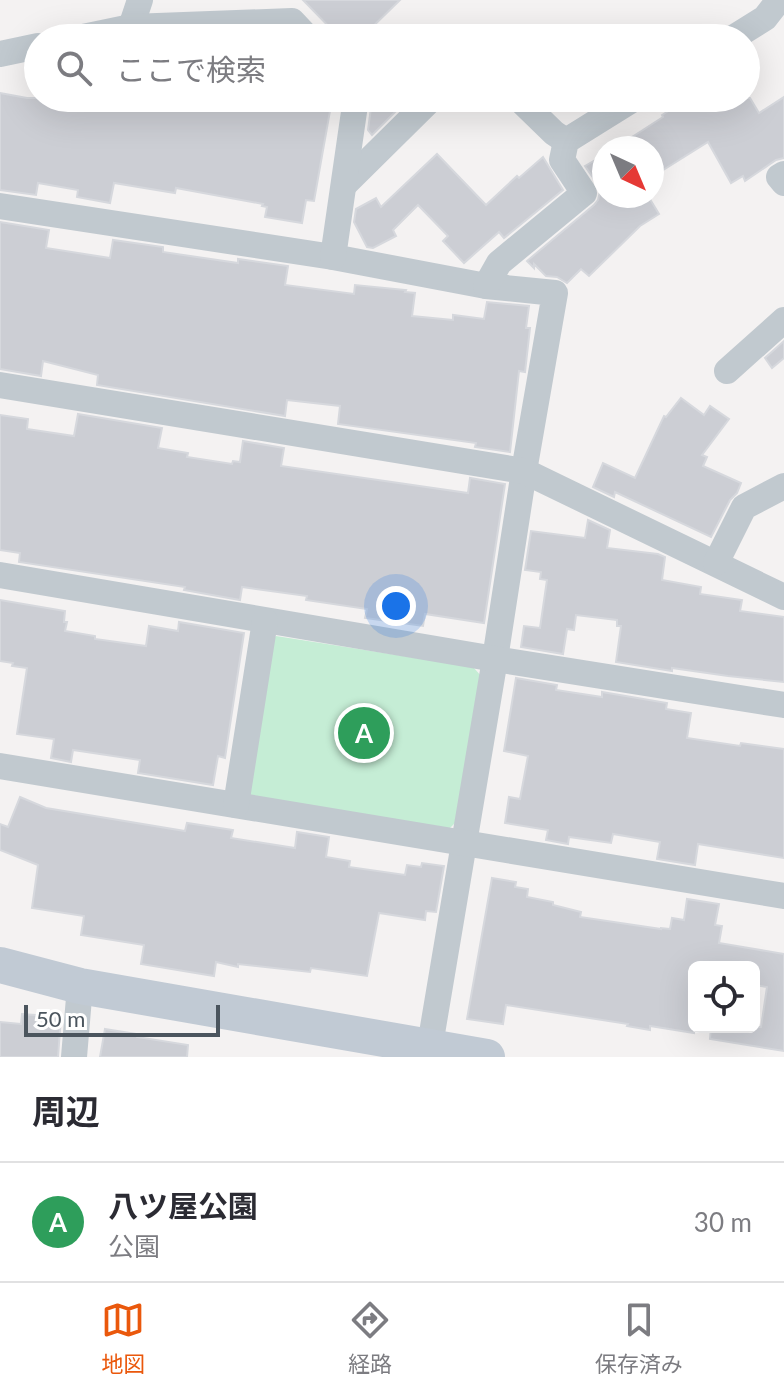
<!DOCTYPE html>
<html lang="ja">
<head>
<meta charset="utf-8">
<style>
  :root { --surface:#fff; --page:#f2f2f3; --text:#2b2b33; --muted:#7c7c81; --line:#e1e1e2; --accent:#ea580c }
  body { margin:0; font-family:Lato,"Noto Sans JP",sans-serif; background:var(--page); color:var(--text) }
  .controls { position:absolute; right:24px; bottom:24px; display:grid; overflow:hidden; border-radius:12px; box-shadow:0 8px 32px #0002 }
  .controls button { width:72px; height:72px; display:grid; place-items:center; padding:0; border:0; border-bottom:2px solid var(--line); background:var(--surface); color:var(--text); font:40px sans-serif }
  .compass { position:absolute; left:592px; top:136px; width:72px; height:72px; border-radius:50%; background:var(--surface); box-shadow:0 8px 32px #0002; rotate:136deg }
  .scale { position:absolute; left:24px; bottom:20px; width:196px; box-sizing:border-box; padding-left:8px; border:4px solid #4b555e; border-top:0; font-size:22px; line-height:28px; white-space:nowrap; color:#4b555e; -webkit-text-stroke:6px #fff; paint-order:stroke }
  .you { position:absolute; left:396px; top:606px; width:28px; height:28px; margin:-20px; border:6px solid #fff; border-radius:50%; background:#1a73e8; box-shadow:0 0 0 12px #1a73e833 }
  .badge { display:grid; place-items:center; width:52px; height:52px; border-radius:50%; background:var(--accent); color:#fff; font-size:26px; font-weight:700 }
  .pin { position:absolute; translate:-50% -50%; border:4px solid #fff; box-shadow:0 2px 8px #0006 }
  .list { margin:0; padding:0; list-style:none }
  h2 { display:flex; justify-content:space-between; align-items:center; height:104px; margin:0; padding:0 32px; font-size:34px }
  h2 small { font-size:26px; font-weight:400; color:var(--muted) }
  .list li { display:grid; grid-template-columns:52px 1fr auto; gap:24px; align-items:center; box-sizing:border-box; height:120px; padding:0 32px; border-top:2px solid var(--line) }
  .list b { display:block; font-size:30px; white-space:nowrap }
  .list p { margin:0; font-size:26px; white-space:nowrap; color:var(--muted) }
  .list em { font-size:26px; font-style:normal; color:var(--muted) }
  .icon { flex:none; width:44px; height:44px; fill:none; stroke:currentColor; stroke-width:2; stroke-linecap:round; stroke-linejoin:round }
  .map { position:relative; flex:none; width:784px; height:1057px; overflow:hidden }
  .search { position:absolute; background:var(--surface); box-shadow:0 8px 32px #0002; left:24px; right:24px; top:24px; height:88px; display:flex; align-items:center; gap:20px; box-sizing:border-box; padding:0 28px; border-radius:44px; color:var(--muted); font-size:30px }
  .sheet { height:224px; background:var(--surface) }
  nav { display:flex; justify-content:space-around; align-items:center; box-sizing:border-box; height:112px; border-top:2px solid var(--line); background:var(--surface); font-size:22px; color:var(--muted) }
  nav a { display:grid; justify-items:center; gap:4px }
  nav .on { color:var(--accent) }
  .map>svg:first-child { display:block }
  .green { fill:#c5edd5 }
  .building { fill:#ccced4; stroke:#d6d8dd; stroke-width:2 }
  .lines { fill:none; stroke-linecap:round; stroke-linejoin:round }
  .minor { stroke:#c1c9cf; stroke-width:26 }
  .secondary { stroke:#c1cad4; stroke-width:36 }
</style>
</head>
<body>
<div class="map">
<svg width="784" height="1057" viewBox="0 0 784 1057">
  <rect width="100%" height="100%" fill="#f4f2f2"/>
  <path class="green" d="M276,636l197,31 10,11 -26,143 -9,9 -194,-30 -8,-12 23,-142z"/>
  <g class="building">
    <path d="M303,0h97l-39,38h-21z"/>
    <path d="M0,93l27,5h209l34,6v-6h51l-2,12 11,1 -16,90 -8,-1 -4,23 -37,-6 2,-10 -5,-1 1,-2 -87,-16 -1,5 -61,-10 -4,20 -33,-6 1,-7 -40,-7 -2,12 -36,-5z"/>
    <path d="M784,97v61l-8,2 -31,21 -2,-5 -12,7 -23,-41 -56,35v-29h-37l48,-31 -1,-2 27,-17h61l9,15z"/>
    <path d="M374,98h35l-37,37 -4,-5 4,-30z"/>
    <path d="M437,154l49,51 31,-29 2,2 24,-21 20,33 -59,48 -5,-6 -35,31 -21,-22 5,-5 -30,-31 -25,25 3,6 -23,12 -6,-1 -13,-25 2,-13 20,-11 5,9z"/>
    <path d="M604,155v41h44l11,18 -19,12 -51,50 -8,-7 -14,14 -10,-6 -11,-1 -12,-12v4l-7,-7 67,-56 4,-5 2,-8 -2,-7 -13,-19z"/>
    <path d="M0,222l49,8 -3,18 64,10 3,-18 50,7v5l75,11v-4l50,7 -3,19 69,9 1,-9 51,5 -1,2 10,1 -3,23 41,4v-5l31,4 3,-17 42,4 -3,22h4l-5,44 -6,-1 -9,81 -35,-5 1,-4 -138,-19 2,-18 -53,-6 -2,16 -188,-31 1,-10 -55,-14 -2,15 -41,-7z"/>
    <path d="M784,341v17l-12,10 -7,-10z"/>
    <path d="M681,398l23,17 6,-9 19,13 -27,36 5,2 -4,9 38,17 -4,10 -7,7 -19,37 -96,-45 -1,5 -21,-10 10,-24 32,15 29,-62 2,1z"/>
    <path d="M78,414l84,14 -4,20 30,5 -1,4 45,7 1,-3 7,1 3,-21 41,7 -3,18 187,27 2,-15 35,6 -21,139 -59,-9 -2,12 -58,-8 2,-9 -61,-9 1,-4 -65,-9 -2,13 -56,-10 1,-3 -166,-25 1,-9 -20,-3v-135l28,4 -1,10 47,7z"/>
    <path d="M588,520l22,10 -3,18 51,6 7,3 -3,23 39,7 -1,7 42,6 -2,11 44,6v65l-56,-6 -56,-8v3l-56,-9 5,-36h-4v-6l-41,-5 -2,15 -7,-1 -4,25 -42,-7 3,-21 16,2 7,-48 -7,-1 1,-7 -16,-2 6,-39 54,7z"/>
    <path d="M0,600l65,11 -1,11h3l-2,9 30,5v3l51,7 3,-20 29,5 1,-9 65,11 -19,125 -7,-2 -5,29 -75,-12 2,-13 -67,-10 -2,12 -20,-4 3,-19 -37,-5 10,-66 -15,-2 1,-3 -13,-2z"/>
    <path d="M516,678l41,7 -1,5 46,7v-5l65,11 -1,6 25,4 -4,25 53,8 1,-3 43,6v109l-86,-14 -3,21 -38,-6 3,-17 -47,-8 -2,9 -42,-6 -1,7 -22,-4 2,-10 -43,-7 4,-26 11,2 8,-43 -24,-5z"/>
    <path d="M20,797l26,11 139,23 2,-8 46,7 -2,8 64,10 2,-16 32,5 -3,20 24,4 -1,6 56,8 2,-10 14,2 1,-4 22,3 -8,46 -10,-1 -1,9 -46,-7 -12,63 -56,-8 -1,4 -72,-8v3l-22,-5 -2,14 -73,-12 3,-19 -63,-10 3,-19 -52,-8 6,-43 -38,-15v-26l8,3z"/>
    <path d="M492,878l24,4 -1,5 13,2 -1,8 26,5v3l28,7 -1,5 81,12v-1l9,1 2,-11 12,2 3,-21 32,5 -4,21 7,1 -3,17 65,11v97l-74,-12 1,-12h50l6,-40 -13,-2v-18h-60v66l-44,-7v4l-23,-4 1,-2 -122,-19 -3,19 -36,-5z"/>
    <path d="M22,1014l39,3 -3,40h-58v-35l21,2z"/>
    <path d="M105,1029l32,5v3l51,8 -1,12h-87z"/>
  </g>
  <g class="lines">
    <g class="minor">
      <path d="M131,27l9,-27"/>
      <path d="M78,38l53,-11 161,-6 16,17"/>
      <path d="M733,38l32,-20 14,-18"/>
      <path d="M0,54l38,-8"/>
      <path d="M518,98l36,35 12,8"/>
      <path d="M784,174l-5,3 5,6"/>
      <path d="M345,184l87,-86"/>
      <path d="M0,206l333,51 153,29 69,7 -31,178 -29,188 -67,398"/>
      <path d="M333,257l23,-159"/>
      <path d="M486,286l13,-23 85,-70 -22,-33 4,-19 69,-43"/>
      <path d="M727,371l57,-51"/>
      <path d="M0,385l524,86 260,126"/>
      <path d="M716,563l28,-56 40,-21"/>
      <path d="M0,575l495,84 289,46"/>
      <path d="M0,766l784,130"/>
      <path d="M236,805l29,-184"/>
      <path d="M74,1057l6,-71"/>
    </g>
    <path class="secondary" d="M0,965l80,21 407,71"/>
  </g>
</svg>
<div class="controls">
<button><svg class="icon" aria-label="locate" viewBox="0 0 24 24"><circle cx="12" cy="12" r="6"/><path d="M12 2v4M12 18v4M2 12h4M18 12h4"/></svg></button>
</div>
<svg class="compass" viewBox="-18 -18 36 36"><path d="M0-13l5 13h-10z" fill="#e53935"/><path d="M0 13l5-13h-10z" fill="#7c7c81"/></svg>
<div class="scale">50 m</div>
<div class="you"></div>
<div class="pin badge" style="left:364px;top:733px;background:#2e9e5b">A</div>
<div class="search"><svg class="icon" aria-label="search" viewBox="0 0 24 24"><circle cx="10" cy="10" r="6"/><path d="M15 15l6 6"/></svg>ここで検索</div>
</div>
<section class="sheet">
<h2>周辺<small></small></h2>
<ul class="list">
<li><span class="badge" style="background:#2e9e5b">A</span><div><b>八ツ屋公園</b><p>公園</p></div><em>30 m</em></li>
</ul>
</section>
<nav>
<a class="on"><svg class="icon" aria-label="map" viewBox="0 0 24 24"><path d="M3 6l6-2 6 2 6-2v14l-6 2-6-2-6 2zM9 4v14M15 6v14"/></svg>地図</a>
<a><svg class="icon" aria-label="directions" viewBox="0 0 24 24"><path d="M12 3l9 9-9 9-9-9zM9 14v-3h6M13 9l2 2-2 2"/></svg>経路</a>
<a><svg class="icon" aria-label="saved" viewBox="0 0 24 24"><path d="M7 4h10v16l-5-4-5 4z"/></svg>保存済み</a>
</nav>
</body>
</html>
